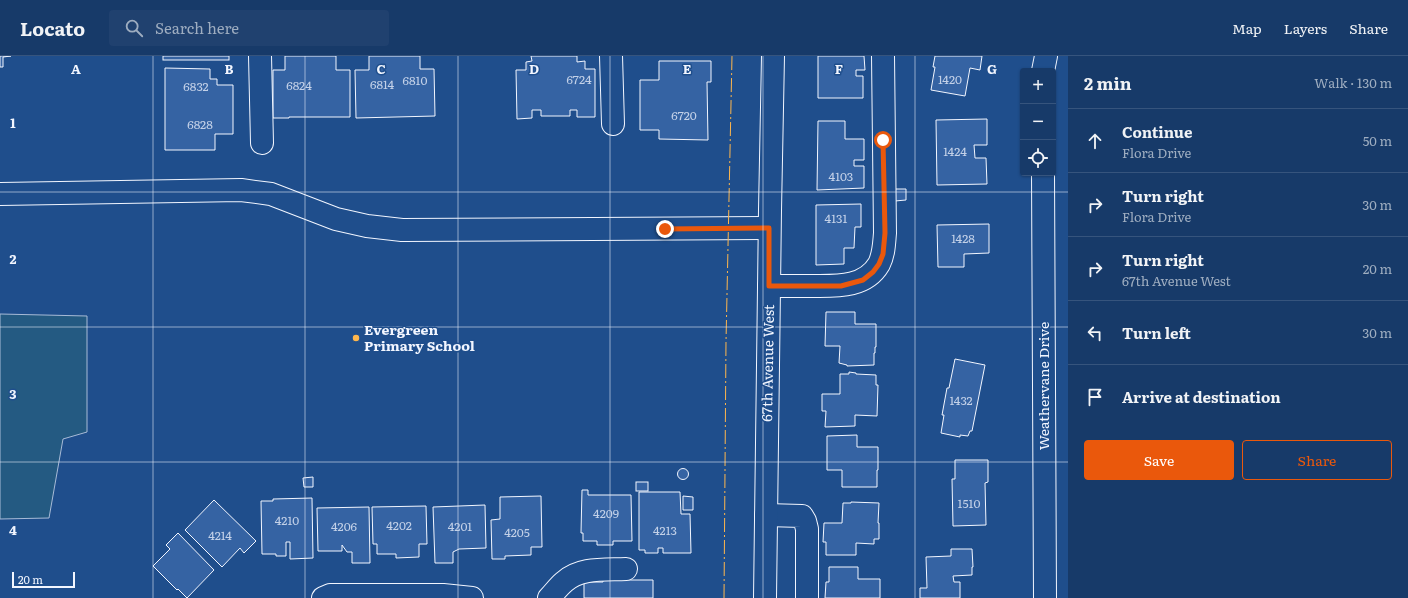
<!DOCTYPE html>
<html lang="en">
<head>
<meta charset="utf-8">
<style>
  :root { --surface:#173a69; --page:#20416f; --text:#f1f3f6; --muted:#9eadc0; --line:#36547d; --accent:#ea580c }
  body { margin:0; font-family:Literata,serif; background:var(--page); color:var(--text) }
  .controls { position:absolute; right:12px; top:12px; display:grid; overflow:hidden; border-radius:4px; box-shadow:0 1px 3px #0004 }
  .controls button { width:36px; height:36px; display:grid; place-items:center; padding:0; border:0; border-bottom:1px solid var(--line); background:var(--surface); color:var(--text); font:20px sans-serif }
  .scale { position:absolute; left:12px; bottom:10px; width:63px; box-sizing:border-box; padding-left:4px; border:2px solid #f2f6ff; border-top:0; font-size:11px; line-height:14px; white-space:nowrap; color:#f2f6ff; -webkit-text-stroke:3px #1f4e8c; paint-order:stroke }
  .stop { position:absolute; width:12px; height:12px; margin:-9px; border:3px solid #ea580c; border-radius:50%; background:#fff }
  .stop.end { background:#ea580c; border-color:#fff; box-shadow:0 1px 4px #0008 }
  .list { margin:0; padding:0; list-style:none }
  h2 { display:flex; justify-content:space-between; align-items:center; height:52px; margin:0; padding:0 16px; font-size:17px }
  h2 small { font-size:13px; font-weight:400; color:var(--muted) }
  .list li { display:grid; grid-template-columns:26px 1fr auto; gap:12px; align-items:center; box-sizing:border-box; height:64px; padding:0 16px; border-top:1px solid var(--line) }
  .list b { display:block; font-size:15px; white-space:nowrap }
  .list p { margin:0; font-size:13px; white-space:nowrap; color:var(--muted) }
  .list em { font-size:13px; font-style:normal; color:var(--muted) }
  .actions { display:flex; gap:8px; padding:12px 16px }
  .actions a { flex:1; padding:9px 0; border:1px solid var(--accent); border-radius:4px; text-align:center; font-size:14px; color:var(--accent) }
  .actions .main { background:var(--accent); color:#fff }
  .icon { flex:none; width:22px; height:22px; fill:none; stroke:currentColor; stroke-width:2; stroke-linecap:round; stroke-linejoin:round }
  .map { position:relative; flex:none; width:1068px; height:542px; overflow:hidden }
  header { display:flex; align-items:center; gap:24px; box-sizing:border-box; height:56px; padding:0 20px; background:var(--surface); border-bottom:1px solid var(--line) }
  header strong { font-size:19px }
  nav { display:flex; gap:22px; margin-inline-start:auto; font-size:14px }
  .search { width:280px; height:36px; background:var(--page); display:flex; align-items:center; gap:10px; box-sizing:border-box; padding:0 14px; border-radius:4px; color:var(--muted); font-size:15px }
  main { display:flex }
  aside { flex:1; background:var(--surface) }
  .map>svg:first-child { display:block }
  .green { fill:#245a82; stroke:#a8bbd7 }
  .building { fill:#3563a3; stroke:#f2f6ff }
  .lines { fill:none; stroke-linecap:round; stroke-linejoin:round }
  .minor-casing { stroke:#f2f6ff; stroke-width:24 }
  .minor { stroke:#1f4e8c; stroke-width:22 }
  .power { stroke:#ffb74d; stroke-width:1; stroke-dasharray:14 3 2 3; stroke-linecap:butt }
  .route { stroke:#ea580c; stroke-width:5 }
  .grid { fill:none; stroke:#f2f6ff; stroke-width:1; stroke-opacity:0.55 }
  .poi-dot { fill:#ffb74d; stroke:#1f4e8c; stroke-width:1.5 }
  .labels { text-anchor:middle; stroke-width:3; stroke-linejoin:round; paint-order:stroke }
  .number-label { font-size:12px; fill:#c3d1e8 }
  .poi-label { font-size:14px; font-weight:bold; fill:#f2f6ff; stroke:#1f4e8c; text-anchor:start }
  .street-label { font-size:14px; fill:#f2f6ff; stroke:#1f4e8c }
  .grid-label { font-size:13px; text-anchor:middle; font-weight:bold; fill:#f2f6ff; stroke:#1f4e8c; stroke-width:3; stroke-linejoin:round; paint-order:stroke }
</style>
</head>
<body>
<header>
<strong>Locato</strong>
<div class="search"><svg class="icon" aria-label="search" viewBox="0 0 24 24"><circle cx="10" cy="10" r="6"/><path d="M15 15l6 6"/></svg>Search here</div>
<nav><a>Map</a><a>Layers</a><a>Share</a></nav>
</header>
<main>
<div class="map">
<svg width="1068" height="542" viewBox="0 0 1068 542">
  <rect width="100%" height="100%" fill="#1f4e8c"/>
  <path class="green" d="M0,258l87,2v116l-24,7 -14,79 -49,1z"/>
  <g class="building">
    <path d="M0,0h11l-8,1v10h-3z"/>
    <rect x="163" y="0" width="66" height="4"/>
    <path d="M285,0h51v14h14v47h-61v1h-16v-48h12z"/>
    <path d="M369,0h51v13h14l1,47 -79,2 -1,-48h14z"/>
    <path d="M531,0h46v6l8,-1v8h10v48h-18v-7h-7v6h-29v-6h-9v8l-15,1 -1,-49h10v-8l6,-1z"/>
    <path d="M818,0h46l1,14h-9v6h7v22h-45z"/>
    <path d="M935,0h47l-2,14 -10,-2 -5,28 -34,-6 4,-23h-2z"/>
    <path d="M659,5h52v21h-4l1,58 -49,-1v-9h-19v-50h19z"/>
    <path d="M165,12l45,1v10h7v6h16v49h-18v16h-50z"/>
    <path d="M987,63v26h-13l1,13h11l1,26 -50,1 -1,-65z"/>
    <path d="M818,65h27v18h19v21h-10v6h10v22l-47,2z"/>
    <path d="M895,133h11v11l-11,1z"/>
    <path d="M861,148v23h-6l-1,21h-10v16l-28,1v-60z"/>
    <path d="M989,168v29l-25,1v13h-26l-1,-42z"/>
    <path d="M826,256h29v12h21v23h-1v6h-1v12l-27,1v-1l-8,-2 1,-17h-15z"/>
    <path d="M955,303l30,6 -13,66h-2l-2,5 -8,-1v2l-19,-4 3,-18h-2l5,-27h2z"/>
    <path d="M849,316l7,1v1l20,1v10h2l-1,31 -22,-1v11l-30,1 1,-16h-4v-17h18v-20h9z"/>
    <path d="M857,379v12h21v23h-1v17h-35v-17h-15v-34z"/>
    <path d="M955,404h33v22l-3,1 1,42 -33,1 -1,-47h3z"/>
    <circle cx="683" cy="418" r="5.5"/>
    <path d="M313,421v10h-9l-1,-9z"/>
    <rect x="636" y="426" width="12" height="9"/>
    <path d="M582,434h6v5h43l1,46h-19v4h-16v-4h-14v-8h-2z"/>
    <path d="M639,436h41l1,22h9l1,39h-28v-5h-5v5h-13v-3h-6z"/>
    <path d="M541,440l1,51h-11v8l-26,1v3h-13l-1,-39 9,-1v-22z"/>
    <path d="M683,440l10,1v13h-10z"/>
    <path d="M312,442l1,60 -23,1v-17h-4v14h-10v-2h-14l-1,-53h12v-2z"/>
    <path d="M214,444l42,41 -12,12 -4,-5 -18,19 -37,-37z"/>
    <path d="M851,446l28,1 -1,20h1v16h-5v5l-18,-1v12h-30v-13h-3l1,-19h18l1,-20h8z"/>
    <path d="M485,449l1,43 -27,1 -6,3v11h-18l-2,-56z"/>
    <path d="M426,450l1,38h-8v13l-23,1v-4h-19v-10h-4l-1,-37z"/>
    <path d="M369,451l1,56h-18v-11h-5l-5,-7v6h-24l-1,-43z"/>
    <path d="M178,477l36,37 -27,28 -9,-9 -1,1 -24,-24 17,-17 -4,-4z"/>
    <path d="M951,493h21l1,18h-1v8l-19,1 1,6h6v16h-40v-10h7l-1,-31 25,-1z"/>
    <path d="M829,511h29v12h22v19h-55l1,-16h3z"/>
    <path d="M603,524h50v18h-69v-16h19z"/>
  </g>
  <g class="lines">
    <defs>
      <g id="minor">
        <path d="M260,0l2,87"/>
        <path d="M611,0l2,68"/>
        <path d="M1043,15l3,-15"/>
        <path d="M1043,117l2,425"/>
        <path d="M0,138l241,-4 30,4 65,25 31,7 35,4 367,-2"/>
        <path d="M769,230c14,0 29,0 43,0 24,0 53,2 67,-22 5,-10 5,-20 6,-31l-2,-177"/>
        <path d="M766,459l36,1 3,5 2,8v69"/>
        <path d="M323,542l7,-3h113l29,3"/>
        <path d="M549,542c5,-5 9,-11 15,-16 16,-15 41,-12 62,-13"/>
        <path d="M765,542l5,-388 3,-154"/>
      </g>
    </defs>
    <use href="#minor" class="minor-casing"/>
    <use href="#minor" class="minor"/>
    <path class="power" d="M724,542l2,-256 6,-286"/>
  </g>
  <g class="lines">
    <path class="route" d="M665,173l104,-1v58h72l22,-6 10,-8 6,-8 4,-10 2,-21 -2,-93"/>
  </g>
  <path class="grid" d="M153,0v542M305,0v542M458,0v542M610,0v542M763,0v542M915,0v542M0,136h1068M0,271h1068M0,406h1068"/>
  <circle class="poi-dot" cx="356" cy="282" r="4"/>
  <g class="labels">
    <g class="number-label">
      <text x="579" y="28">6724</text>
      <text x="950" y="28">1420</text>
      <text x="415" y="29">6810</text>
      <text x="382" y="33">6814</text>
      <text x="299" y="34">6824</text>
      <text x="196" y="35">6832</text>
      <text x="684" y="64">6720</text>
      <text x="200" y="73">6828</text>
      <text x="955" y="100">1424</text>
      <text x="841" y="125">4103</text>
      <text x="836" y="167">4131</text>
      <text x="963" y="187">1428</text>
      <text x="961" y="349">1432</text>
      <text x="969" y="452">1510</text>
      <text x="606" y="462">4209</text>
      <text x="287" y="469">4210</text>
      <text x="399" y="474">4202</text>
      <text x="344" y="475">4206</text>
      <text x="460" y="475">4201</text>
      <text x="665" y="479">4213</text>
      <text x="517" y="481">4205</text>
      <text x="220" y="484">4214</text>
    </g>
    <g class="poi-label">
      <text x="364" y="279">Evergreen<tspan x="364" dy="16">Primary School</tspan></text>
    </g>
    <g class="street-label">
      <text transform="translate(768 307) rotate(-89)" y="5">67th Avenue West</text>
      <text transform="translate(1044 330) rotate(-90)" y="5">Weathervane Drive</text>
    </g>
  </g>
  <g class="grid-label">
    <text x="76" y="18">A</text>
    <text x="229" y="18">B</text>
    <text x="381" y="18">C</text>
    <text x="534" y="18">D</text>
    <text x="687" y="18">E</text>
    <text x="839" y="18">F</text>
    <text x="992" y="18">G</text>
    <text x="13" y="72">1</text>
    <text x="13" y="208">2</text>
    <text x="13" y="343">3</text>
    <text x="13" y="479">4</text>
  </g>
</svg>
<div class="controls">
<button>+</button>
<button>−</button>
<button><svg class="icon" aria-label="locate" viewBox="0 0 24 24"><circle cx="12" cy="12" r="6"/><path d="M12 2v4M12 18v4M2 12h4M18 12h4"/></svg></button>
</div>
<div class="scale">20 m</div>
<div class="stop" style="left:883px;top:84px"></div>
<div class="stop end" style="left:665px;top:173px"></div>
</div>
<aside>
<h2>2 min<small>Walk · 130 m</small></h2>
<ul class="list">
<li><svg class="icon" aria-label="ahead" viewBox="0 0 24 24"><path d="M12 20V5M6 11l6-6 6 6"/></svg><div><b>Continue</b><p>Flora Drive</p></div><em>50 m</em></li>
<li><svg class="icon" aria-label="right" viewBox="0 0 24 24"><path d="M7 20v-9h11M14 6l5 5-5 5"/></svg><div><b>Turn right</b><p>Flora Drive</p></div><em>30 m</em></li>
<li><svg class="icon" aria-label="right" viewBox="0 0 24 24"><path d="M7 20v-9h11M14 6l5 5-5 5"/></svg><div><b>Turn right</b><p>67th Avenue West</p></div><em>20 m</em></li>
<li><svg class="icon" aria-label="left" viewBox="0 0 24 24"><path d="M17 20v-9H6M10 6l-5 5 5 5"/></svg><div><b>Turn left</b></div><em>30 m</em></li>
<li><svg class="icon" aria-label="arrive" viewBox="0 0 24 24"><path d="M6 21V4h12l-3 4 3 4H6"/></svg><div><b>Arrive at destination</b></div></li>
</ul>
<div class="actions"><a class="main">Save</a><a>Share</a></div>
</aside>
</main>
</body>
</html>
